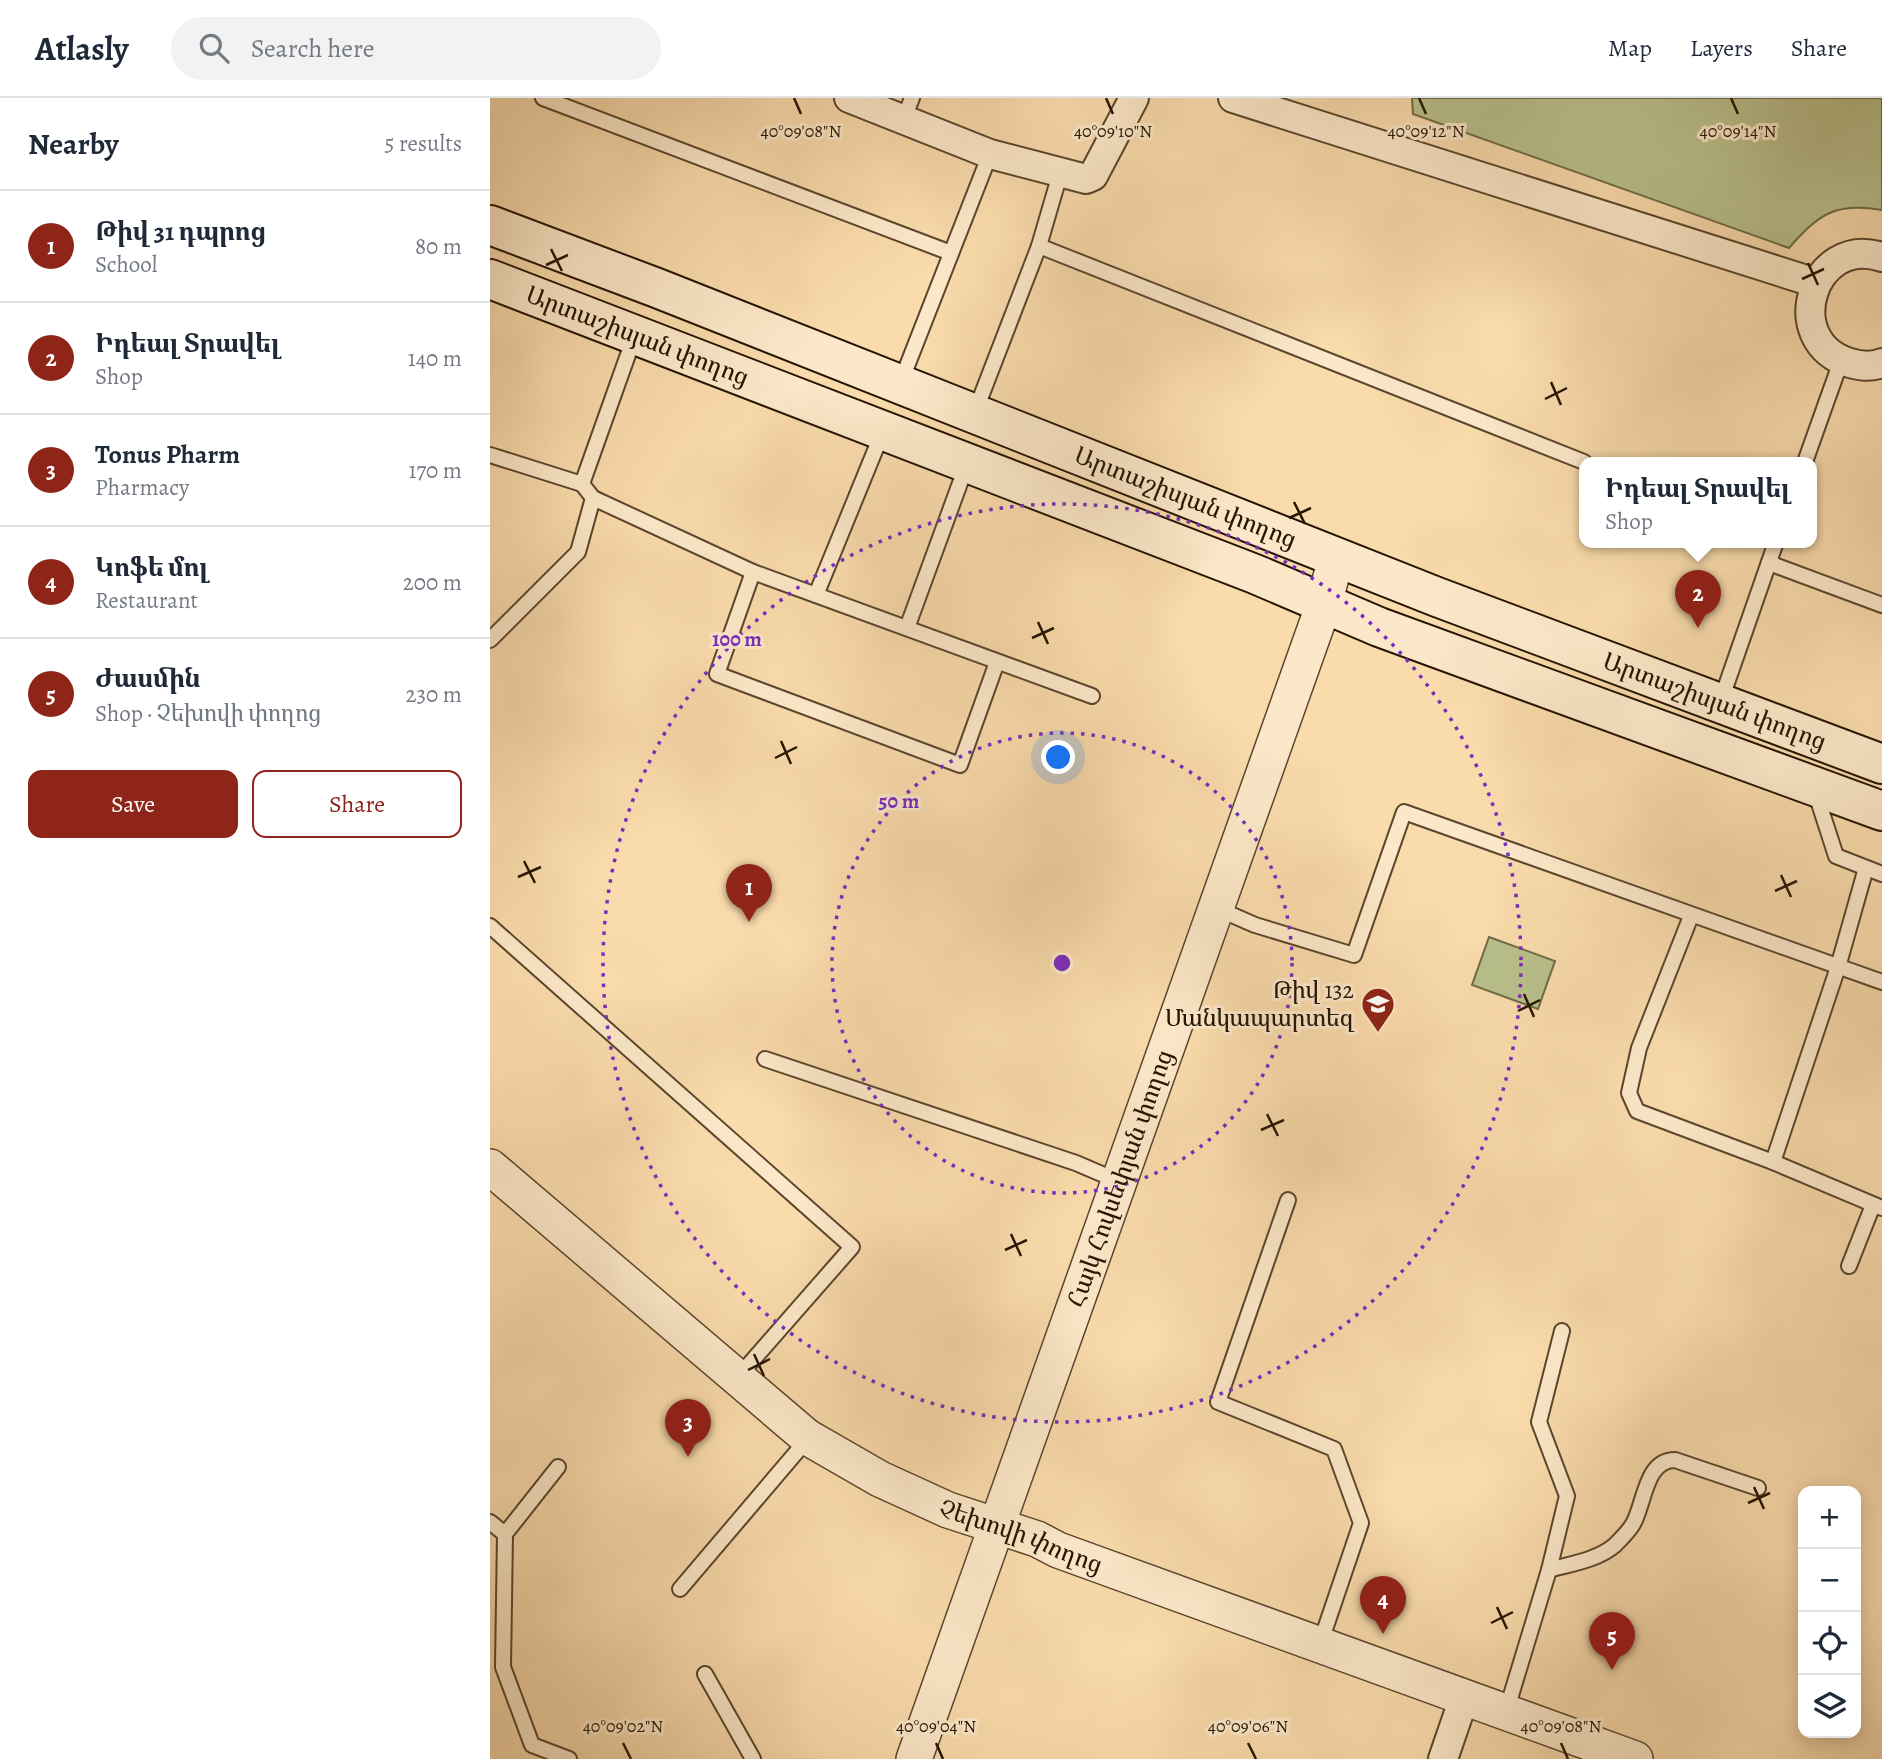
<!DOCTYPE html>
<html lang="en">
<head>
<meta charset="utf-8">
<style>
  :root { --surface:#fff; --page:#f2f2f3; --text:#1f2937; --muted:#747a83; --line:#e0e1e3; --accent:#8f2418 }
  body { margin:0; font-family:Alegreya,"Noto Serif Armenian",serif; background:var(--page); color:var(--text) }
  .controls { position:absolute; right:21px; bottom:21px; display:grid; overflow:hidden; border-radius:14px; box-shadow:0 4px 18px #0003 }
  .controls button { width:63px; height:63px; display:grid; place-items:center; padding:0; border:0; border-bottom:2px solid var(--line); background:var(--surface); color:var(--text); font:35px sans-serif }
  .you { position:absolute; left:569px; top:660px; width:24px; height:24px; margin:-18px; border:5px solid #fff; border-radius:50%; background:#1a73e8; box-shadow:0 0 0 10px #1a73e833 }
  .badge { display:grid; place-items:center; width:46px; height:46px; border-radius:50%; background:var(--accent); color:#fff; font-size:23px; font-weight:700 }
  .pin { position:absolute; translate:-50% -58px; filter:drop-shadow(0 2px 4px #0008) }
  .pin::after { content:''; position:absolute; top:37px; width:24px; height:21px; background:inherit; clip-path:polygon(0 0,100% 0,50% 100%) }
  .popup { position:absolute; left:1089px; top:359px; width:238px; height:91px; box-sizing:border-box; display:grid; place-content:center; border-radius:14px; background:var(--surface); filter:drop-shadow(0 2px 5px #0005); font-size:23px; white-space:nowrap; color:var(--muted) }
  .popup b { font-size:26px; color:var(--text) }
  .popup::after { content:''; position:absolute; left:50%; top:100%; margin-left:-14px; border:14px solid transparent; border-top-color:var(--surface) }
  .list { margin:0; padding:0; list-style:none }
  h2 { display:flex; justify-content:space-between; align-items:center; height:91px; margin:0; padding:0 28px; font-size:30px }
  h2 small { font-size:23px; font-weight:400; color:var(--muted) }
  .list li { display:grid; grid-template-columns:46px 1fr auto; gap:21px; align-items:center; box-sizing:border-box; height:112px; padding:0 28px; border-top:2px solid var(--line) }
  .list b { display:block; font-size:26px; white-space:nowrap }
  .list p { margin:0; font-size:23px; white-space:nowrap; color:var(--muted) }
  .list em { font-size:23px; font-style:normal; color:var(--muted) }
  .actions { display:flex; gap:14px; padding:21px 28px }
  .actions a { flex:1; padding:16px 0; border:2px solid var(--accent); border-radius:14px; text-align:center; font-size:24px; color:var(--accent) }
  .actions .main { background:var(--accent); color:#fff }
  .icon { flex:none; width:38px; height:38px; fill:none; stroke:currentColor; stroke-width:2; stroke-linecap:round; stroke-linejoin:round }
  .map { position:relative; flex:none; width:1392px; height:1661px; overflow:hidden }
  header { display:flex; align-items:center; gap:42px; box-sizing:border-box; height:98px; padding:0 35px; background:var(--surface); border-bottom:2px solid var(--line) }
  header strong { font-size:33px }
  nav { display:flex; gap:38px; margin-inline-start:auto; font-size:24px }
  .search { width:490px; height:63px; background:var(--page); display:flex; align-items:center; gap:18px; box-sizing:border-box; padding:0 24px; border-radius:38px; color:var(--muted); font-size:26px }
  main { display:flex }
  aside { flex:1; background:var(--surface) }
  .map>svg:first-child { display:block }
  .green { fill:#b9c18d; stroke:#6f6b48; stroke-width:2 }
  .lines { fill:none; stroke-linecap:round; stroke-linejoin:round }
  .service-casing { stroke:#5a462d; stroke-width:18 }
  .minor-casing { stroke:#5a462d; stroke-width:32 }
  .tertiary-casing { stroke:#5a462d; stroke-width:38 }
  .secondary-casing { stroke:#251503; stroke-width:42 }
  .service { stroke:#fce8c9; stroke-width:14 }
  .minor { stroke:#fce8c9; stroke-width:28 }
  .tertiary { stroke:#fce8c9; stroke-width:35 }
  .secondary { stroke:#fce8c9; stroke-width:38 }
  .ticks { fill:none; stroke:#251503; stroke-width:2.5 }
  .ring { fill:none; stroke:#7b2cbf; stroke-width:3.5; stroke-dasharray:3.5 7 }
  .labels { text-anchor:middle; stroke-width:6; stroke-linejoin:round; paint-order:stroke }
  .street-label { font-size:24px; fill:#251503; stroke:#fce8c9 }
  .poi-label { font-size:24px; fill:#251503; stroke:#fce8c9; text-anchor:end }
  .ticks-label { font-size:18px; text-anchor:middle; fill:#251503; stroke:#fce8c9; stroke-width:6; stroke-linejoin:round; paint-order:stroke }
  .centre { fill:#7b2cbf; stroke:#fce8c9; stroke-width:3.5 }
  .ring-label { font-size:21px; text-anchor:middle; font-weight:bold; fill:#7b2cbf; stroke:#fce8c9; stroke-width:6; stroke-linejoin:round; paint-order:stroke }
</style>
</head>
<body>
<header>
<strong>Atlasly</strong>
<div class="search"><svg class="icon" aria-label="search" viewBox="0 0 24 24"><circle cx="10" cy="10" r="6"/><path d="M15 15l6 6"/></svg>Search here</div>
<nav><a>Map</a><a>Layers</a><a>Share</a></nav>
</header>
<main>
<aside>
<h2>Nearby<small>5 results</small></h2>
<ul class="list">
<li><span class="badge">1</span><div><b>Թիվ 31 դպրոց</b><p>School</p></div><em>80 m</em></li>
<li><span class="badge">2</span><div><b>Իդեալ Տրավել</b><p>Shop</p></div><em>140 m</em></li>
<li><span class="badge">3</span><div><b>Tonus Pharm</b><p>Pharmacy</p></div><em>170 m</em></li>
<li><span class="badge">4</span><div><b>Կոֆե մոլ</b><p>Restaurant</p></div><em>200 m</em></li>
<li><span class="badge">5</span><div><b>Ժասմին</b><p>Shop · Չեխովի փողոց</p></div><em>230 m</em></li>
</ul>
<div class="actions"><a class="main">Save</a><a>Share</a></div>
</aside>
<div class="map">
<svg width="1392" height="1661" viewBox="0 0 1392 1661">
  <rect width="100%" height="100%" fill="#fadbac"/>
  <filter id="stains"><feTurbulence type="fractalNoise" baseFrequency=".00286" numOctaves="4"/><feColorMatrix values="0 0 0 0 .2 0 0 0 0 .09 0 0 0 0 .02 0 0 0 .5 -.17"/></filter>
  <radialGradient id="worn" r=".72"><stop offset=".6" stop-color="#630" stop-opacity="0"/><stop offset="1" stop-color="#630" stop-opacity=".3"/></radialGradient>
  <g class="green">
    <path d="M922,0h470v112c-47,-8 -63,4 -93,38l-376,-134z"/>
    <path d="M999,839l66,24 -17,48 -66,-24z"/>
  </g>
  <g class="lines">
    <defs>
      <g id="service">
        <path d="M53,0l408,155"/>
        <path d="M413,23l9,-23"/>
        <path d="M549,148l545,216"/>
        <path d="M410,286l90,-230"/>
        <path d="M485,314l64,-166 21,-72"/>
        <path d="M0,357l92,29 11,14 160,74 339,124"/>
        <path d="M1315,364l36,-101"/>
        <path d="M92,386l53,-149"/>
        <path d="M1279,465l113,42"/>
        <path d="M263,474l-36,102 243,91 37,-103"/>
        <path d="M326,497l67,-164"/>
        <path d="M417,530l60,-164"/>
        <path d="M0,542l88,-88 15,-54"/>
        <path d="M1230,605l56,-161"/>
        <path d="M1325,693l21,65 46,18"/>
        <path d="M726,810l39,17 99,30 50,-143 478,170"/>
        <path d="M1201,818l-52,132 -10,45 8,18 136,51 109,46"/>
        <path d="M0,828l362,321 -114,130"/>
        <path d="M275,961l311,104 42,18"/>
        <path d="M1283,1064l65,-195 28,-99"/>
        <path d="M798,1102l-70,202 116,47 27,74 -41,121"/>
        <path d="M1359,1168l24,-61"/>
        <path d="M68,1369l-53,67 -2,133 29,78 37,14"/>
        <path d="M0,1424l15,12"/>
        <path d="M1059,1472c21,-6 49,-10 66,-25 6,-6 14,-14 18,-21 12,-21 12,-64 42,-64l83,28"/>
        <path d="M190,1491l120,-141"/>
        <path d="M215,1576l48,85"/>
        <path d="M1016,1614l43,-142 18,-74 -28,-74 23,-91"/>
      </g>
      <g id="minor">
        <path d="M359,0l141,56 96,25 7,-3 41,-78"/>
        <path d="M743,0l583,185"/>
        <path d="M1392,159c-70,-23 -103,85 -32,106 10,3 22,4 32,0"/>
        <path d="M953,1661l21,-61"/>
      </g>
      <g id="tertiary">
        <path id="s1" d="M0,1069l317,270 73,42 68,31 89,29 21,11 577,209"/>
        <path id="s2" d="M424,1661l410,-1155 12,-46"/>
      </g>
      <g id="secondary">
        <path id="s3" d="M0,127l167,63 780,309 445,167"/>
        <path id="s4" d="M0,181l765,295 124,53 503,184"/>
      </g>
    </defs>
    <use href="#service" class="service-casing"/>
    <use href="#minor" class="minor-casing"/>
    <use href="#tertiary" class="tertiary-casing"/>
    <use href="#secondary" class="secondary-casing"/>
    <use href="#service" class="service"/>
    <use href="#minor" class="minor"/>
    <use href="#tertiary" class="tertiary"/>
    <use href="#secondary" class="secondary"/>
  </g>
  <path class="ticks" d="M304,0l7,16M616,0l7,16M929,0l7,16M1241,0l7,16M61,151l11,22M1318,165l10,22M56,167l22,-10M1312,181l22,-10M1061,284l10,23M1055,301l22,-11M804,404l11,22M799,420l22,-10M548,524l10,22M542,540l22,-10M291,643l10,23M285,660l22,-11M34,763l11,22M1291,777l10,22M28,779l23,-10M1285,793l22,-10M1034,896l10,23M1028,913l22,-11M777,1016l11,22M771,1032l23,-10M521,1136l10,22M515,1152l22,-10M264,1256l10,22M258,1272l22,-11M1264,1389l10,22M1258,1405l22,-10M1007,1509l10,22M1001,1525l22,-11M133,1645l8,16M446,1645l7,16M758,1645l8,16M1071,1645l7,16"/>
  <g class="ring">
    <circle cx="572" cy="865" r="230"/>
    <circle cx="572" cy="865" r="459"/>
  </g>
  <defs>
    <symbol id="school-pin" viewBox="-11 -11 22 30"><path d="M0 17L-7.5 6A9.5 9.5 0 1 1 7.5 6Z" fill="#8f2418" stroke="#fce8c9"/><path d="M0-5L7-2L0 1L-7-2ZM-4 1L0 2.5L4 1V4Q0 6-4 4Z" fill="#fff"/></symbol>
  </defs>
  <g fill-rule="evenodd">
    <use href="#school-pin" x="869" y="887" width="38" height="52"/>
  </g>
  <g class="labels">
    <g class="street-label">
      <text dy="8" stroke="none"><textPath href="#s4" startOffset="158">Արտաշիսյան փողոց</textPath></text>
      <text dy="8" stroke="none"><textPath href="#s3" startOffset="747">Արտաշիսյան փողոց</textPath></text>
      <text dy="8" stroke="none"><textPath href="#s3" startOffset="1314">Արտաշիսյան փողոց</textPath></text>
      <text dy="8" stroke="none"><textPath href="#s2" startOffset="616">Հայկ Հովսեփյան փողոց</textPath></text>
      <text dy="8" stroke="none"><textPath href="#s1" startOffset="653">Չեխովի փողոց</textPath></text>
    </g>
    <g class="poi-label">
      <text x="864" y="900">Թիվ 132<tspan x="864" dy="28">Մանկապարտեզ</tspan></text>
    </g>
  </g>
  <g class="ticks-label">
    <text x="311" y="39">40°09'08"N</text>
    <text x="623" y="39">40°09'10"N</text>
    <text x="936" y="39">40°09'12"N</text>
    <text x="1248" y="39">40°09'14"N</text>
    <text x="133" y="1634">40°09'02"N</text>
    <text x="1071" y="1634">40°09'08"N</text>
    <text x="446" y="1634">40°09'04"N</text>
    <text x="758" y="1634">40°09'06"N</text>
  </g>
  <circle cx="572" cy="865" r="10" class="centre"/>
  <g class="ring-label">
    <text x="247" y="548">100 m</text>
    <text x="409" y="710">50 m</text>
  </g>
  <rect width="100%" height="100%" filter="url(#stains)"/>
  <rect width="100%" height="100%" fill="url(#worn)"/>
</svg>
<div class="controls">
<button>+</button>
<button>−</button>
<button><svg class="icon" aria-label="locate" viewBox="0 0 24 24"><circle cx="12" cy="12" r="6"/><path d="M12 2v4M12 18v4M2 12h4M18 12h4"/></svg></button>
<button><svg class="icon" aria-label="layers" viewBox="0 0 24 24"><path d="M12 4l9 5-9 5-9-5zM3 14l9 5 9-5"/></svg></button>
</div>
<div class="you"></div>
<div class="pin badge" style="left:259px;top:824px">1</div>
<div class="pin badge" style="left:1208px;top:530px">2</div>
<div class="popup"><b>Իդեալ Տրավել</b>Shop</div>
<div class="pin badge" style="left:198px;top:1359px">3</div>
<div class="pin badge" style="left:893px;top:1536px">4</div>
<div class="pin badge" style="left:1122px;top:1572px">5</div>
</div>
</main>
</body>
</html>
